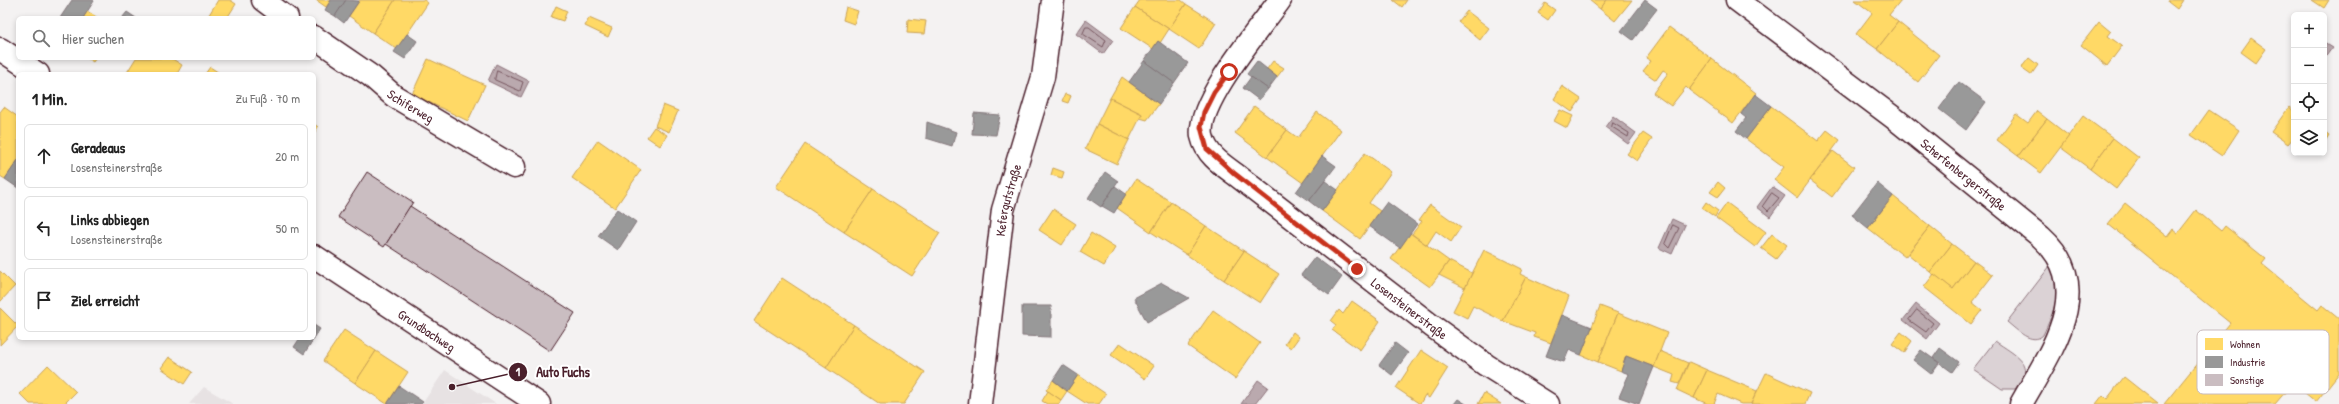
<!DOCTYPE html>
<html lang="de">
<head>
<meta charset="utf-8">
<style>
  :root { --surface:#fff; --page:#f6f6f6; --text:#222; --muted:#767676; --line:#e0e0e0 }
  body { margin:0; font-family:"Patrick Hand",sans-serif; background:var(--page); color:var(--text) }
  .controls { position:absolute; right:12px; top:12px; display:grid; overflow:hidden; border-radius:6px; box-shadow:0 2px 6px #0003 }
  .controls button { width:36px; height:36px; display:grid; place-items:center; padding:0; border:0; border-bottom:1px solid var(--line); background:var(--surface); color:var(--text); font:20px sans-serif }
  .stop { position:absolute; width:12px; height:12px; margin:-9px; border:3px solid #c8321e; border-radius:50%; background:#fff }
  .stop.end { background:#c8321e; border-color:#fff; box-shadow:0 1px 4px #0008 }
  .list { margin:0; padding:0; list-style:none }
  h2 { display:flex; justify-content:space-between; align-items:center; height:52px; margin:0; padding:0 16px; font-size:17px }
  h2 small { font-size:13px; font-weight:400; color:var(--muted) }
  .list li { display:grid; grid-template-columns:26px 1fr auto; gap:12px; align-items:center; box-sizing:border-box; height:64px; margin:0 8px 8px; padding:0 8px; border:1px solid var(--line); border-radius:6px }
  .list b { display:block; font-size:15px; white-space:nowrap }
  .list p { margin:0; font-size:13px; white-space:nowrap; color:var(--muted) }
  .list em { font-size:13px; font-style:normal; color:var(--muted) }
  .icon { flex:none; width:22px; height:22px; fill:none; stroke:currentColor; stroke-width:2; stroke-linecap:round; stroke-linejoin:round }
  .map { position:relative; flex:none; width:2339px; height:404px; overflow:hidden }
  .search { position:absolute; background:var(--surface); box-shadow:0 2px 6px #0003; left:16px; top:16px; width:300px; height:44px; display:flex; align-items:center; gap:10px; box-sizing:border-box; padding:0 14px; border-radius:6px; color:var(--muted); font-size:15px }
  .panel { position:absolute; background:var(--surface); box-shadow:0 2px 6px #0003; left:16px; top:72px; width:300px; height:268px; border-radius:6px }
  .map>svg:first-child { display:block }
  .built { fill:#e7e2e3 }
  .green { fill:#dbd2d5; stroke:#927880 }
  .water { fill:#baa9ae; stroke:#8d727a }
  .homes { fill:#ffd966; stroke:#c9a154 }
  .industry { fill:#999; stroke:#817478 }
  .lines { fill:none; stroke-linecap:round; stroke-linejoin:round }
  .shore { stroke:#77565f; stroke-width:1 }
  .building { fill:#cabdc1; stroke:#4a1f2b }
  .minor-casing { stroke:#4a1f2b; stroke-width:25 }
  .minor { stroke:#fff; stroke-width:22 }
  .route { stroke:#c8321e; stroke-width:5 }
  .labels { text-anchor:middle; stroke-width:4; stroke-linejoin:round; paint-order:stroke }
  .street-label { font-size:13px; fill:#4a1f2b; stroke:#fff }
  .key { fill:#fff; stroke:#c9bcbf; stroke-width:1 }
  .key-label { font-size:11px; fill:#4a1f2b }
  .leader { fill:none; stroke:#4a1f2b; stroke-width:1.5 }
  .callout-dot { fill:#4a1f2b; stroke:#fff; stroke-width:1.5 }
  .mark-label { font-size:12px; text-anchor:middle; font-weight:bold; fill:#fff }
  .callout-label { font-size:14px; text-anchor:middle; font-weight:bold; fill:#4a1f2b; stroke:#fff; stroke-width:4; stroke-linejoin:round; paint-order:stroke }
</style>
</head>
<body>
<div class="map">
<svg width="2339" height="404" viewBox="0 0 2339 404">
  <rect width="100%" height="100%" fill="#f4f2f2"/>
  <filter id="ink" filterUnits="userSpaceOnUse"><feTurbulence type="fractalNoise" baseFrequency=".025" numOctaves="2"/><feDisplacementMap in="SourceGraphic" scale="8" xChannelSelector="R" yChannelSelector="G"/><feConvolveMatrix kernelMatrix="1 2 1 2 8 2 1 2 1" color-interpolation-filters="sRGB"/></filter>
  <g filter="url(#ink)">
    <g class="built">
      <path d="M445,370l51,34h-74z"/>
      <path d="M204,387l29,17h-44z"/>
    </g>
    <g class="green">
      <path d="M2050,266c12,28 5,43 -7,69 -11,11 -26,-5 -36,-13z"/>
      <path d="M1995,341c20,14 43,23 20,48h-13l-29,-20z"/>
    </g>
    <g class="water">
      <path d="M1086,20l27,20 -10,14 -27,-20z"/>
      <path d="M2324,43l8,5 -8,11z"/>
      <path d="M496,64l33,17 -8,16 -33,-16z"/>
      <path d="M1613,116l23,17 -8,11 -23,-17z"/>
      <path d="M1772,187l13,9 -15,21 -13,-10z"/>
      <path d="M1672,219l13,6 -13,29 -13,-6z"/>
      <path d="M1916,304l23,19 -12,16 -24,-19z"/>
      <path d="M1258,380l10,7 -13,17h-14z"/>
    </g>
    <g class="homes">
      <path d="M218,0h12l6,4 -9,14h-20z"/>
      <path d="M316,0h15l-5,7z"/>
      <path d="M360,0h35l-22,33 -24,-17z"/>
      <path d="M395,0h29l4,3 -31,46 -24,-16z"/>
      <path d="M1140,0h41l5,4 -17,25 -34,-22z"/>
      <path d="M1393,0h14l-5,7z"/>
      <path d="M1589,0h18l-7,9z"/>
      <path d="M1607,0h25l-17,21 -15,-12z"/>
      <path d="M1855,0h46l-12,15 9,7 -21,27 -21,-15 16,-21z"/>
      <path d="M2169,0h14l-6,9 -9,-7z"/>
      <path d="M2312,0h17l-5,8z"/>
      <path d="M1545,3l10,7 -7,10 -10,-7z"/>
      <path d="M1186,4l30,19 -17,26 -30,-20z"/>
      <path d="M556,6l11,5 -4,10 -12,-4z"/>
      <path d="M846,7l12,4 -4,13 -11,-4z"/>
      <path d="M1135,7l34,22 -9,14 -2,-2 -5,8 -32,-21z"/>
      <path d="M87,11l11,7h-15z"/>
      <path d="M1467,11l22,17 -9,12 -22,-18z"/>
      <path d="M589,18l23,10 -4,9 -23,-11z"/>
      <path d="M908,19l18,2 -2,13 -17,-1z"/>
      <path d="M1898,22l41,33 -21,27 -41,-33z"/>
      <path d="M2099,22l12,10 -3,4 14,10 -15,20 -26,-21z"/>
      <path d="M1669,27l43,32 -23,31 -3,-3 -15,19 -18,-13 15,-20 -5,-3 -7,10 -13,-9 8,-10 -5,-3z"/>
      <path d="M2251,38l15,11 -10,14 -15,-11z"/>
      <path d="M87,58h9l-3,4z"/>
      <path d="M136,58h35l11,7 -5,9h-51z"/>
      <path d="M2029,58l9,7 -7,10 -10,-7z"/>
      <path d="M428,59l57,26 -17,36 -56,-27z"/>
      <path d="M1712,59l44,34 -23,30 -44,-33z"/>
      <path d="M1273,61l11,7 -7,9 -10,-8z"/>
      <path d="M210,67l11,7h-16z"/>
      <path d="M1122,77l37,27 -12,16 -7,-2 2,-4 -32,-16z"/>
      <path d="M1562,86l19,13 -9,13 -18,-13z"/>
      <path d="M1065,94l6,2 -3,7 -6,-2z"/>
      <path d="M1110,98l32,16 -13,26 -32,-16z"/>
      <path d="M663,105l15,6 -9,21 -14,-6z"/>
      <path d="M1254,106l33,24 -20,27 -32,-24z"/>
      <path d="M1771,106l47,35 9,-11 13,10 -43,58 -23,-18 10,-13 -38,-28z"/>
      <path d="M4,107l14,10v43l-13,19 -5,-3v-64z"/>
      <path d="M2289,107l5,4v26l-6,7 -17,-12z"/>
      <path d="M1560,110l13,6 -6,12 -13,-7z"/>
      <path d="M2209,110l30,20 -17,26 -31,-21z"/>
      <path d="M2037,111l10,8 -29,37 -21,-16 19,-26 12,9z"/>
      <path d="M1317,112l24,18 -38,53 -36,-26 20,-27 11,8z"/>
      <path d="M2083,116l30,22 -23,31 -30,-22z"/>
      <path d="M2047,119l22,17 -28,37 -23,-17z"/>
      <path d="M314,124l4,3 -4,6z"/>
      <path d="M1097,124l32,16 -12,24 -32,-15z"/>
      <path d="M654,127l13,8 -7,11 -13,-9z"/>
      <path d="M2324,132l5,4 -5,8z"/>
      <path d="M1643,133l9,6 -15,22 -10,-7z"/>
      <path d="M2113,138l26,20 -23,31 -26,-20z"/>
      <path d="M598,140l43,30 -26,38 -43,-30z"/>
      <path d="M805,144l68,45 -29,43 -68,-45z"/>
      <path d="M1833,151l21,16 -22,30 -22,-17z"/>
      <path d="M1365,153l26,19 -22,31 11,8 -20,28 -38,-28z"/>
      <path d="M1053,168l11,4 -2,6 -11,-3z"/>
      <path d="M1136,179l35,23 -20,30 -34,-24z"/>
      <path d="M1718,182l7,6 -7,9 -8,-5z"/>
      <path d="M873,189l67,44 -28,43 -68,-44z"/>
      <path d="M1893,196l37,30 -25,31 -37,-29z"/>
      <path d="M1171,202l35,24 -19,29 -36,-23z"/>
      <path d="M1706,202l12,9 -3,6 -13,-9z"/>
      <path d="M1727,203l39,29 -11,15 -39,-29z"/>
      <path d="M2125,203l42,34 6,-8 5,4 18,-23 25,21 4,-5 41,33 -4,5 56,46 4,-5 17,14v54l-23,29 -23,-19 -18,21h-111l66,-81 -122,-99z"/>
      <path d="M1430,205l31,22 -10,15 -15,-11 -9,14 -15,-11 10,-13 -3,-1z"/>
      <path d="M1053,209l23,15 -14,21 -23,-15z"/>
      <path d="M1206,226l38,25 -20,29 -37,-25z"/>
      <path d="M1930,226l22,18 -22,28 -22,-18z"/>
      <path d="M1091,233l24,15 -11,18 -24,-14z"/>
      <path d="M1410,233l39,28 -19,26 -39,-28z"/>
      <path d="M1772,234l15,11 -11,14 -15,-11z"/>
      <path d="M1952,244l22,17 -21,28 -23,-17z"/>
      <path d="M1484,250l38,19 -2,5 6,3 -23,44 -30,-15 -6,12 -14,-7z"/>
      <path d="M1244,251l35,23 -19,29 -36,-23z"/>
      <path d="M1449,261l23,12 -7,15 -26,-13z"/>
      <path d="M1974,261l19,14 -21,27 10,8 -11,14 -47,-37 10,-13 19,15z"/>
      <path d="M0,271l15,15 -15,16z"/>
      <path d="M1526,277l43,19 -18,47 -17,-6 1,-4 -32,-12z"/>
      <path d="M782,278l72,47 -28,43 -72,-47z"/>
      <path d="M1352,301l28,20 -20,29 -28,-20 4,-5 -5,-4 8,-11 4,4z"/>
      <path d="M1600,306l18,7 -20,49 -17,-7z"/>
      <path d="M0,308l18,18 -18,19z"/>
      <path d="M1213,310l47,33 -25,36 -47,-33z"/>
      <path d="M1618,313l49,20 -13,34 -28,-11 -5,15 -23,-9z"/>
      <path d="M854,325l71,47 -21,32h-24l-54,-36z"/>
      <path d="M344,330l32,21 -21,32 -32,-22z"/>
      <path d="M1293,332l6,5 -8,11 -6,-4z"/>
      <path d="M1901,332l11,9 -8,12 -12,-9z"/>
      <path d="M1120,343l34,23 -9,13 -34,-24z"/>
      <path d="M1421,350l27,18 -19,30 -4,-3 -5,9 -24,-16z"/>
      <path d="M376,351l32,21 -21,32 -32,-21z"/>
      <path d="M1660,351l28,12 -9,21 -7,-2 2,-7 -20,-8z"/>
      <path d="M169,357l23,15 -8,12 -23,-16z"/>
      <path d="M1689,362l18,8 -13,28 -17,-8z"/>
      <path d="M48,365l28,27 -12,12h-34l-10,-10z"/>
      <path d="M1707,370l50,21 -6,13h-10l-23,-10 -4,10h-6l-14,-6z"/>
      <path d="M1766,373l44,20 -5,11h-54z"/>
      <path d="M1078,375l28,19 -7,10h-12l-20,-13z"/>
      <path d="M2124,377l34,27h-62l7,-9 4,4z"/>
      <path d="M1053,380l14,11 -6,9 -15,-10z"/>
      <path d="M1048,391l13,9 -2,4h-12l-5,-3z"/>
      <path d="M1484,393l17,11h-23z"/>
    </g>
    <g class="industry">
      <path d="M72,0h21l1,1 -11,17h-23z"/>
      <path d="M331,0h15l-11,16 -10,-6z"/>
      <path d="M346,0l13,1 -15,22 -9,-7z"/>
      <path d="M1645,0l12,9 -24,31 -12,-9z"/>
      <path d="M127,12l9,6h-14z"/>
      <path d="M407,34l10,7 -12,18 -11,-7z"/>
      <path d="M1158,41l30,22 -14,20 -30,-22z"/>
      <path d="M1144,61l30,22 -15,21 -30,-22z"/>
      <path d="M1257,61l20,16 -9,12 -21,-15z"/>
      <path d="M1251,77l17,12 -9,11 -16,-12z"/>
      <path d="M1959,82l27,20 -20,28 -27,-21z"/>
      <path d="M1755,94l16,12 -25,33 -10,-8 10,-13 -5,-4z"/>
      <path d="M974,113l26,2 -4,20 -24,-1z"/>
      <path d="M927,122l29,10 -4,14 -26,-8z"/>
      <path d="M1322,156l14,10 -27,35 -13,-9z"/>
      <path d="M18,160v28l-13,-9z"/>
      <path d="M1105,172l13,9 -17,26 -13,-9z"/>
      <path d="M1325,181l13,9 -16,21 -13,-10z"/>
      <path d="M1877,183l16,13 -25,32 -16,-13z"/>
      <path d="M1115,186l11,8 -12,19 -12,-7z"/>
      <path d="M1387,202l30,22 -17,24 -31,-22z"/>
      <path d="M617,209l19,13 -18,28 -20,-14z"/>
      <path d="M1315,257l27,20 -13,18 -28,-20z"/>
      <path d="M1162,283l27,15 -42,24 -13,-24z"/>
      <path d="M1022,306h29v31l-29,-1z"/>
      <path d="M1562,315l30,12 -11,28 -12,-5 -5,12 -18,-6z"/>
      <path d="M314,325l6,4 -16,25 -10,-7 6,-9h14z"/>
      <path d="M1395,343l13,10 -16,22 -13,-10z"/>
      <path d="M1940,348l19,14 -7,10 -19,-14z"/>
      <path d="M1921,350l18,13 -8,11 -18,-14z"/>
      <path d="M1626,356l28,11 -15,37 -20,-7 10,-23 -8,-3z"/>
      <path d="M1063,365l15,10 -11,16 -14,-11z"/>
      <path d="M399,386l24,16 -2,2h-34z"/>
      <path d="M1458,399l8,5h-12z"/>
    </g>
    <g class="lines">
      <g class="shore">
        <path d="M1086,27h3l17,13 -3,7 -20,-13z"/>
        <path d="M497,71l26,11 -3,9 -25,-11z"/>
        <path d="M1613,123l16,10 -1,4 -16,-10z"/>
        <path d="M1772,193l7,5 -11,13 -5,-5z"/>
        <path d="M1673,225l6,3 -10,20 -4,-4z"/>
        <path d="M1917,310l16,13 -7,9 -17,-12z"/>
      </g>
    </g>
    <g class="building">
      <path d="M367,172l46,30 -29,45 -46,-30z"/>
      <path d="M410,206l165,107 -25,38 -164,-107z"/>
    </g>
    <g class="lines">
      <defs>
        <g id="minor">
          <path d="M263,0l24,18"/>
          <path id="s1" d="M1280,0c-20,28 -84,103 -78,136 4,18 19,28 33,38l197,152 54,39 62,39"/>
          <path id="s2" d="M1737,0l157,118 147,119c57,51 9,115 -20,167"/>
          <path id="s3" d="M314,37l57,39 23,20 120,71"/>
          <path d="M0,49l38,25"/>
          <path id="s4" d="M314,256l225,148"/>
          <path id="s5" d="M980,404l23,-194 40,-133 10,-77"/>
        </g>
      </defs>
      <use href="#minor" class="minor-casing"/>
      <use href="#minor" class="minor"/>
    </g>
  </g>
  <g class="lines" filter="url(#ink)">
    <path class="route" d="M1229,72l-15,20 -10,20 -3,15 6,22 28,25 122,95"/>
  </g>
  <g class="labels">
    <g class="street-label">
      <text dy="5" stroke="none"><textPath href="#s3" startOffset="119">Schiferweg</textPath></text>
      <text dy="5" stroke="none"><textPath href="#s2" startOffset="286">Scherfenbergerstraße</textPath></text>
      <text dy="5" stroke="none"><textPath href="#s5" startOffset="206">Kefergutstraße</textPath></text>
      <text dy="5" stroke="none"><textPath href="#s1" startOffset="431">Losensteinerstraße</textPath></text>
      <text dy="5" stroke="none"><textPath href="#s4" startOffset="135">Grundbachweg</textPath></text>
    </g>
  </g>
  <rect x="2197" y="330" width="132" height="64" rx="6" class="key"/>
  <rect x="2205" y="338" width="18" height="12" fill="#ffd966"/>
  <rect x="2205" y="356" width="18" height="12" fill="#999"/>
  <rect x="2205" y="374" width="18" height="12" fill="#cabdc1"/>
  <g class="key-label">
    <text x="2230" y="348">Wohnen</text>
    <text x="2230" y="366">Industrie</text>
    <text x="2230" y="384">Sonstige</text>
  </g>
  <path class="leader" d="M452 387L518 372"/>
  <g class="callout-dot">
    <circle cx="452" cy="387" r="4"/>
    <circle cx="518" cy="372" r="10"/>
  </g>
  <g class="mark-label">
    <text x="518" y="376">1</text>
  </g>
  <g class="callout-label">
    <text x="563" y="377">Auto Fuchs</text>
  </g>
</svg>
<div class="controls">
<button>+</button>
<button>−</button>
<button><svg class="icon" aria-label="locate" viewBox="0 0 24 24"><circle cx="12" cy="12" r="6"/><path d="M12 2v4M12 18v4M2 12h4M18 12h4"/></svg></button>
<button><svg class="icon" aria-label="layers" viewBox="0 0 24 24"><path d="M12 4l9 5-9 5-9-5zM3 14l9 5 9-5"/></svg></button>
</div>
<div class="stop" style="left:1229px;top:72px"></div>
<div class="stop end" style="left:1357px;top:269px"></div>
<div class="search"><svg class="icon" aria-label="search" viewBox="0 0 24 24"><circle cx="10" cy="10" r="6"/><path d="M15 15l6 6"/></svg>Hier suchen</div>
<section class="panel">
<h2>1 Min.<small>Zu Fuß · 70 m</small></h2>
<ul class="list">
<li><svg class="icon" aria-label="ahead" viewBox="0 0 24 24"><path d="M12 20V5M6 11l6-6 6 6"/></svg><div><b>Geradeaus</b><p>Losensteinerstraße</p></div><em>20 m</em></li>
<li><svg class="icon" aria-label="left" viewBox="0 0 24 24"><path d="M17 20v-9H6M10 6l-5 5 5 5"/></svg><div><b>Links abbiegen</b><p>Losensteinerstraße</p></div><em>50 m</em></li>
<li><svg class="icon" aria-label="arrive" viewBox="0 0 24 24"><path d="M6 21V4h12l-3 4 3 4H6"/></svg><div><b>Ziel erreicht</b></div></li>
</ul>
</section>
</div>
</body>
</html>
